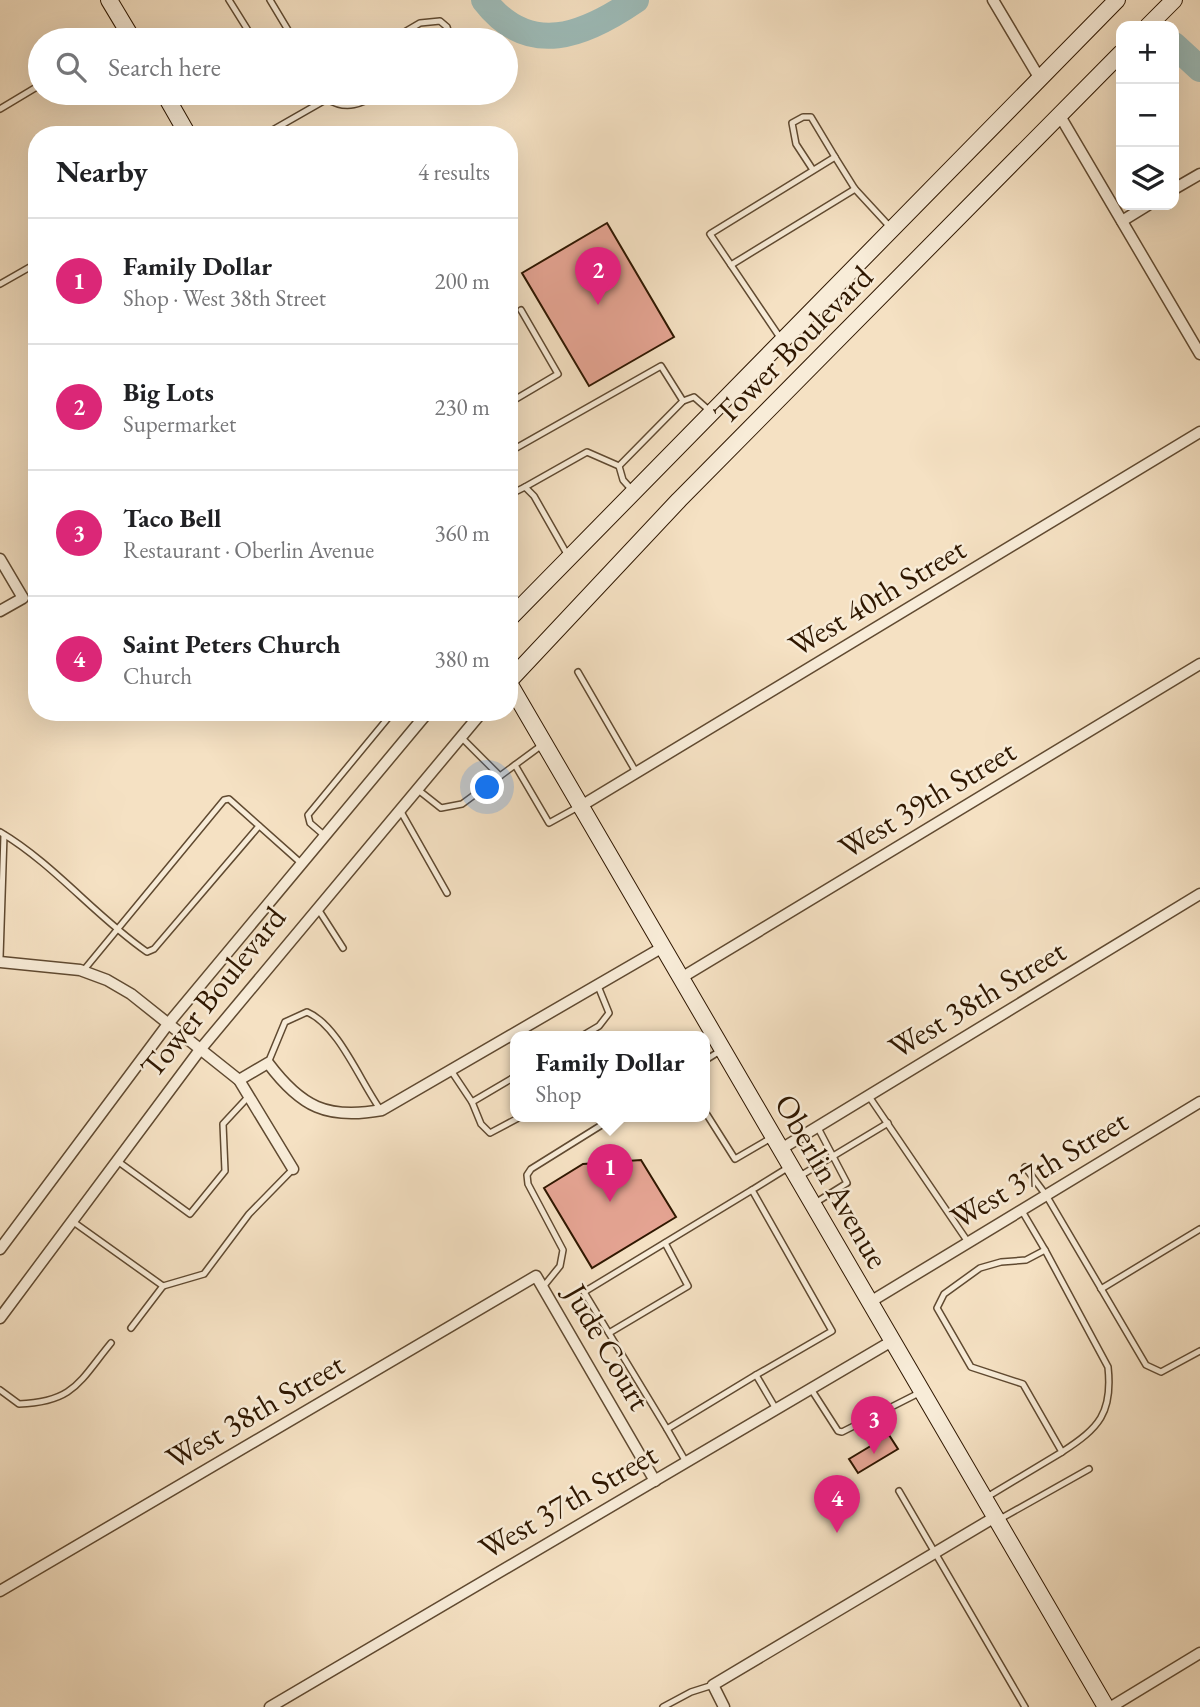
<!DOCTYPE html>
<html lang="en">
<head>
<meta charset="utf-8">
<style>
  :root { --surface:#fff; --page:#f2f2f2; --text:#202124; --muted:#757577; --line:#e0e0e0; --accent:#db2777 }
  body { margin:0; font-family:"EB Garamond",serif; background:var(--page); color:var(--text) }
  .controls { position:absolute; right:21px; top:21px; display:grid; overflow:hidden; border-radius:14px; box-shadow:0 7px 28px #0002 }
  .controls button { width:63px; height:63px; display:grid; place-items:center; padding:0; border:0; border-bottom:2px solid var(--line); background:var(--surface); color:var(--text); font:35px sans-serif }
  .you { position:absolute; left:488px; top:788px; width:24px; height:24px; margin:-18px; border:5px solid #fff; border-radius:50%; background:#1a73e8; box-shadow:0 0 0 10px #1a73e833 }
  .badge { display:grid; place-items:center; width:46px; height:46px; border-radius:50%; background:var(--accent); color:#fff; font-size:23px; font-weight:700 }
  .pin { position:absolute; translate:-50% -58px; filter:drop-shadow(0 2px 4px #0008) }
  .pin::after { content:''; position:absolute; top:37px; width:24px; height:21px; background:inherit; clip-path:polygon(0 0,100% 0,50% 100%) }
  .popup { position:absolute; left:510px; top:1031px; width:200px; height:91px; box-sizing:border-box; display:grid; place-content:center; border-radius:14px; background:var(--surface); filter:drop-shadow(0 2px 5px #0005); font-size:23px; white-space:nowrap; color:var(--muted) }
  .popup b { font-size:26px; color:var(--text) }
  .popup::after { content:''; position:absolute; left:50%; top:100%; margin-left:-14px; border:14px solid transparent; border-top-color:var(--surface) }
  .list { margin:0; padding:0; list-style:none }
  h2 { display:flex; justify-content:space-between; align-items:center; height:91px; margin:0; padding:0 28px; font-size:30px }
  h2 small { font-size:23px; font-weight:400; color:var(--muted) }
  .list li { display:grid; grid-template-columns:46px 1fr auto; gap:21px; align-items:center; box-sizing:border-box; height:126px; padding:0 28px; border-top:2px solid var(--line) }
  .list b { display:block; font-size:26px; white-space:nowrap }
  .list p { margin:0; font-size:23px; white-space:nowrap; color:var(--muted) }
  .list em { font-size:23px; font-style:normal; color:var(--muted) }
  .icon { flex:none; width:38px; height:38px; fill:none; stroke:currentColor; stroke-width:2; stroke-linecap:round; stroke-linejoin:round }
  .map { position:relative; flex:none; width:1200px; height:1707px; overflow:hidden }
  .search { position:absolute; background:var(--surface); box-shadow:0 7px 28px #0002; left:28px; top:28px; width:490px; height:77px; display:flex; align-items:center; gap:18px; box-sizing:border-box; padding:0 24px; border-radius:38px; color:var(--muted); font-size:26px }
  .panel { position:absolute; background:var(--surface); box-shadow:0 7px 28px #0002; left:28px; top:126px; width:490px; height:595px; border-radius:28px }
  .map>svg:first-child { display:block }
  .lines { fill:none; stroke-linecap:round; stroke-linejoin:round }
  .river { stroke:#9dbcb9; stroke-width:26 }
  .building { fill:#e5a493; stroke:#2f1700; stroke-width:2 }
  .lane-casing { stroke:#604a31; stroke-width:8 }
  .street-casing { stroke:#604a31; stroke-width:13 }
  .secondary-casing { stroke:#2f1700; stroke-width:18 }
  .lane { stroke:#f8ecd8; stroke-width:5 }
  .street { stroke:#f8ecd8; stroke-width:10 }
  .secondary { stroke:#f8ecd8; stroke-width:16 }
  .labels { text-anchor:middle; stroke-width:5; stroke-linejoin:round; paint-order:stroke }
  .street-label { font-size:32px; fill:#2f1700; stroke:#f8ecd8 }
</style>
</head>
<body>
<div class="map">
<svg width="1200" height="1707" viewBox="0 0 1200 1707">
  <rect width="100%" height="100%" fill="#f5e1c3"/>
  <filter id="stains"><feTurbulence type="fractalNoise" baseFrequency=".00286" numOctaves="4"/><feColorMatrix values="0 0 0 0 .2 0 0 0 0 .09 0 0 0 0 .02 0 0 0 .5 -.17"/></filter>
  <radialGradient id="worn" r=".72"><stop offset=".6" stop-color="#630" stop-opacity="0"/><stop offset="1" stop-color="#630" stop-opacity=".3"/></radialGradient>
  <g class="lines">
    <g class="river">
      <path d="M484,0c45,59 101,35 152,0"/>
      <path d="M1174,45l26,24"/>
    </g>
  </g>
  <g class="building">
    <path d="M607,223l67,114 -85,49 -67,-113z"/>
    <path d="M641,1160l35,57 -84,51 -48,-80 39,-24z"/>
    <path d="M889,1435l9,14 -40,24 -9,-14z"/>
  </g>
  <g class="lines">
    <defs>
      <g id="lane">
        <path d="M229,0l25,40"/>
        <path d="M270,0l24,40"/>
        <path d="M113,40l12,-7"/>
        <path d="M391,40l29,-17 20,-2 7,6 4,13"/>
        <path d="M327,99c20,12 34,5 53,-6"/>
        <path d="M0,109l40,-24"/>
        <path d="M264,135l63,-36 2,-6"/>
        <path d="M813,170l-17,-26 -4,-21 11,-6h8l24,40"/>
        <path d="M731,265l124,-76"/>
        <path d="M0,284l37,-21"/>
        <path d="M781,339l-71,-105 125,-77 20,32 36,39"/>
        <path d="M509,403l49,-29 -37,-64"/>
        <path d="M509,452l152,-86 22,35"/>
        <path d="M525,487l62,-35 32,14"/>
        <path d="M632,490l-9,-10 -4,-14 64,-65 11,-4 17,15"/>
        <path d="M509,495l16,-8 9,9 33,58"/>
        <path d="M578,672l58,100"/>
        <path d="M461,737l39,39"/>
        <path d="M515,765l34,58 29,-16"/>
        <path d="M417,789l24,19 21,-4 80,-59"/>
        <path d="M400,810l47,83"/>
        <path d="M0,832c54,32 95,84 147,120l7,-3 105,-123"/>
        <path d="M325,836l-15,-13 -2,-8 85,-103"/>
        <path d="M318,909l25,39"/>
        <path d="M0,957l4,-122"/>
        <path d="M83,971l141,-171 5,-1 73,65"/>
        <path d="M582,1036l17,-10 10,-13 -11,-27"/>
        <path d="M704,1061l16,-10"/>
        <path d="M268,1063l17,-41 22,-10c31,13 53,69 73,97"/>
        <path d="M452,1072l20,30 44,-26"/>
        <path d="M868,1095l100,147"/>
        <path d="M472,1102l9,22 9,9 32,-17"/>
        <path d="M704,1110l31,49 36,-21"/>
        <path d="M116,1160l74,54 35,-43 -2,-47 26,-28"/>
        <path d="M1025,1167l21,28 100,170 15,7 39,-21"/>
        <path d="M800,1176l88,-53"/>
        <path d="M815,1203l32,-20 -30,-57"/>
        <path d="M72,1221l91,65 41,-12 45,-60 44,-45"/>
        <path d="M1045,1250l63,117c5,46 -9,61 -46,85"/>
        <path d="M543,1287l17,-21 3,-16 -35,-66 -1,-9 4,-6 85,-53"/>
        <path d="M1101,1289l99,-60"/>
        <path d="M131,1328l32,-42"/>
        <path d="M609,1333l79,-47 -23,-43"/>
        <path d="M811,1389l27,42 4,1 77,-39"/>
        <path d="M0,1390l19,14c55,-2 60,-22 92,-61"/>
        <path d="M776,1409l-20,-34 76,-44 -80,-141 37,-23"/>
        <path d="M667,1429l-83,-137 168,-102"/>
        <path d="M686,1462l-19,-33 89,-54"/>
        <path d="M899,1491l126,216"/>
        <path d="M987,1497l75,-45 -39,-68 -52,-17 -34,-59 7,-14 36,-26 21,-6 25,-2 19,-10 -23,-39"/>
        <path d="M1000,1519l89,-50"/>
        <path d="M663,1707l28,-15 22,-7"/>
      </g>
      <g id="street">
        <path d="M993,0l47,79"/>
        <path d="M1060,116l140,238"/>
        <path d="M1174,189l26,-15"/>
        <path d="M1122,221l26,-16"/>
        <path d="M0,559l23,39 -23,13"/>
        <path d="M581,806l619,-374"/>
        <path d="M0,962l80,8 27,10 24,14 108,86 54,89"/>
        <path d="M681,978l519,-314"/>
        <path d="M239,1080l29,-17c33,44 59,57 114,47l281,-163"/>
        <path d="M781,1149l419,-255"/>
        <path d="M0,1249l168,-225 260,-312"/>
        <path d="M870,1302l330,-200"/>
        <path d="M0,1318l199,-267 283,-339"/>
        <path d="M0,1591l536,-315 119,205"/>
        <path d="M270,1707l622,-366"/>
        <path d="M724,1707l-11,-22 282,-168"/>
        <path d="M1111,1707l89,-54"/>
      </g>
      <g id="secondary">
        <path d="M109,0l24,40"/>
        <path d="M1148,26l26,-26"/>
        <path d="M164,93l24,42"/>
        <path d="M509,619l608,-619"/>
        <path d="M509,681l170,-181 442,-447"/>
        <path d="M509,683l597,1024"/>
      </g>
    </defs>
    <use href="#lane" class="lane-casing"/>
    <use href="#street" class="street-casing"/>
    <use href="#secondary" class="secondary-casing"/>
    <use href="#lane" class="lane"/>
    <use href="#street" class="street"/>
    <use href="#secondary" class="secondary"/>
  </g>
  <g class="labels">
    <g class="street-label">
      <text transform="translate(793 345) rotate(-45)" y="11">Tower Boulevard</text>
      <text transform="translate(877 597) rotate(-31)" y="11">West 40th Street</text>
      <text transform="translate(927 799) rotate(-31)" y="11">West 39th Street</text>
      <text transform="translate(213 992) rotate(-51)" y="11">Tower Boulevard</text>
      <text transform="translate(977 999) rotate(-31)" y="11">West 38th Street</text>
      <text transform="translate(1039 1169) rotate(-31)" y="11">West 37th Street</text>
      <text transform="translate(832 1181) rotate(60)" y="11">Oberlin Avenue</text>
      <text transform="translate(608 1347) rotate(60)" y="11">Jude Court</text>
      <text transform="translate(255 1411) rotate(-30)" y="11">West 38th Street</text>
      <text transform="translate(568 1501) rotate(-30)" y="11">West 37th Street</text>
    </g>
  </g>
  <rect width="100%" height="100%" filter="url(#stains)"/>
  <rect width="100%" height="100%" fill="url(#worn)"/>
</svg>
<div class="controls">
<button>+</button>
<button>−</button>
<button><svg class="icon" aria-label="layers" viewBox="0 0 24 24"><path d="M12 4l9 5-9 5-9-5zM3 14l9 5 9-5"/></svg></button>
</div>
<div class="you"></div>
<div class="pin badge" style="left:610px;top:1202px">1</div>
<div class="popup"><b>Family Dollar</b>Shop</div>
<div class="pin badge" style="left:598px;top:305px">2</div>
<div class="pin badge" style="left:874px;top:1454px">3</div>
<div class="pin badge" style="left:837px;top:1533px">4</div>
<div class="search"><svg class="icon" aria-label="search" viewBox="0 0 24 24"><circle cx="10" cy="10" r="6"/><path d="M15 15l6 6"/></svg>Search here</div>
<section class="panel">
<h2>Nearby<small>4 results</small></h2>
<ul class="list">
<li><span class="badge">1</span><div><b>Family Dollar</b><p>Shop · West 38th Street</p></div><em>200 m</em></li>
<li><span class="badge">2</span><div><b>Big Lots</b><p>Supermarket</p></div><em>230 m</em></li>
<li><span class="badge">3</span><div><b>Taco Bell</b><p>Restaurant · Oberlin Avenue</p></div><em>360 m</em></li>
<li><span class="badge">4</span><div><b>Saint Peters Church</b><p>Church</p></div><em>380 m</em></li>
</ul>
</section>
</div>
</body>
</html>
